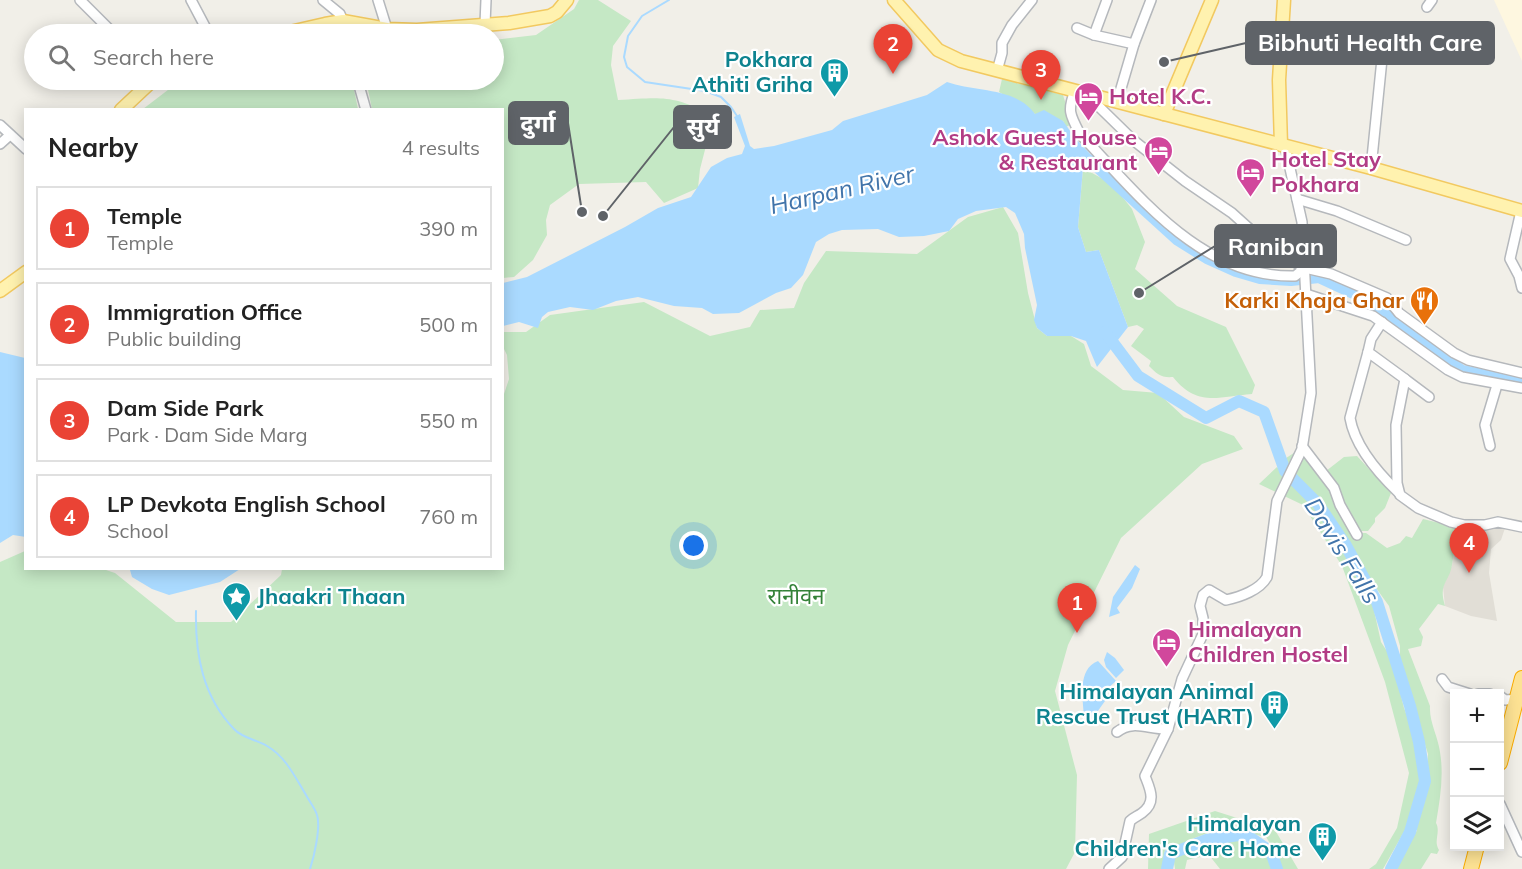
<!DOCTYPE html>
<html lang="en">
<head>
<meta charset="utf-8">
<style>
  :root { --surface:#fff; --page:#f6f6f6; --text:#222; --muted:#767676; --line:#e0e0e0; --accent:#ea4335 }
  body { margin:0; font-family:Mulish,"Noto Sans Devanagari",sans-serif; background:var(--page); color:var(--text) }
  .controls { position:absolute; right:18px; bottom:18px; display:grid; overflow:hidden; border-radius:0px; box-shadow:0 3px 15px #0003 }
  .controls button { width:54px; height:54px; display:grid; place-items:center; padding:0; border:0; border-bottom:2px solid var(--line); background:var(--surface); color:var(--text); font:30px sans-serif }
  .you { position:absolute; left:694px; top:546px; width:21px; height:21px; margin:-15px; border:4px solid #fff; border-radius:50%; background:#1a73e8; box-shadow:0 0 0 9px #1a73e833 }
  .badge { display:grid; place-items:center; width:39px; height:39px; border-radius:50%; background:var(--accent); color:#fff; font-size:20px; font-weight:700 }
  .pin { position:absolute; translate:-50% -50px; filter:drop-shadow(0 2px 3px #0008) }
  .pin::after { content:''; position:absolute; top:32px; width:21px; height:18px; background:inherit; clip-path:polygon(0 0,100% 0,50% 100%) }
  .list { margin:0; padding:0; list-style:none }
  h2 { display:flex; justify-content:space-between; align-items:center; height:78px; margin:0; padding:0 24px; font-size:26px }
  h2 small { font-size:20px; font-weight:400; color:var(--muted) }
  .list li { display:grid; grid-template-columns:39px 1fr auto; gap:18px; align-items:center; box-sizing:border-box; height:84px; margin:0 12px 12px; padding:0 12px; border:2px solid var(--line); border-radius:0px }
  .list b { display:block; font-size:22px; white-space:nowrap }
  .list p { margin:0; font-size:20px; white-space:nowrap; color:var(--muted) }
  .list em { font-size:20px; font-style:normal; color:var(--muted) }
  .icon { flex:none; width:33px; height:33px; fill:none; stroke:currentColor; stroke-width:2; stroke-linecap:round; stroke-linejoin:round }
  .map { position:relative; flex:none; width:1522px; height:869px; overflow:hidden }
  .search { position:absolute; background:var(--surface); box-shadow:0 3px 15px #0003; left:24px; top:24px; width:480px; height:66px; display:flex; align-items:center; gap:15px; box-sizing:border-box; padding:0 21px; border-radius:33px; color:var(--muted); font-size:22px }
  .panel { position:absolute; background:var(--surface); box-shadow:0 3px 15px #0003; left:24px; top:108px; width:480px; height:462px; border-radius:0px }
  .map>svg:first-child { display:block }
  .commercial { fill:#fef7e0 }
  .education { fill:#e1ded6 }
  .green { fill:#c5e8c5 }
  .water { fill:#aadaff }
  .lines { fill:none; stroke-linecap:round; stroke-linejoin:round }
  .stream { stroke:#aadaff; stroke-width:2 }
  .river { stroke:#aadaff; stroke-width:12 }
  .minor-casing { stroke:#b5b8bc; stroke-width:12 }
  .major-casing { stroke:#f2c960; stroke-width:15 }
  .highway-casing { stroke:#f9ab00; stroke-width:16 }
  .minor { stroke:#fff; stroke-width:9 }
  .major { stroke:#fff2af; stroke-width:12 }
  .highway { stroke:#fde293; stroke-width:14 }
  .labels { text-anchor:middle; stroke-width:4.5; stroke-linejoin:round; paint-order:stroke }
  .culture-label { font-size:22px; font-weight:bold; fill:#0d838f; stroke:#fff; text-anchor:end }
  .hotel-label { font-size:22px; font-weight:bold; fill:#b23c85; stroke:#fff; text-anchor:start }
  .food-label { font-size:22px; font-weight:bold; fill:#c56008; stroke:#fff; text-anchor:end }
  .park-label { font-size:22px; fill:#348238; stroke:#fff }
  .water-label { font-size:24px; font-style:italic; fill:#4174aa; stroke:#fff }
  .leader { fill:none; stroke:#5f6368; stroke-width:2 }
  .callout-dot { fill:#5f6368; stroke:#fff; stroke-width:2 }
  .callout { fill:#5f6368; stroke:#5f6368; stroke-width:2 }
  .callout-label { font-size:24px; text-anchor:middle; font-weight:bold; fill:#fff }
</style>
</head>
<body>
<div class="map">
<svg width="1522" height="869" viewBox="0 0 1522 869">
  <rect width="100%" height="100%" fill="#f1efe8"/>
  <path class="commercial" d="M1494,0h28v61z"/>
  <path class="education" d="M1499,525l6,3 -4,12 -10,9 -2,24 8,48 -26,-5 -26,-10 -2,-19 9,-22 3,-20 5,-17z"/>
  <g class="green">
    <path d="M579,0h19l33,21 -18,25 -2,19 7,35c40,-2 54,-6 91,14l3,9 -12,46 -2,19 -34,15 -18,-21 -67,2 -29,21 -4,15 1,15 -14,25 -19,17 -11,1 -1,-168 -130,-1 -6,-29h128v-40l42,-5 38,-26z"/>
    <path d="M1002,79l61,16 9,29 -6,3 -3,-6 -28,-7 -36,-22z"/>
    <path d="M181,80h171l6,29h-215z"/>
    <path d="M1083,168l29,16 20,25 13,33 -10,27 42,37 49,21 29,58 -3,9c-35,3 -55,13 -79,-17 -12,1 -16,-3 -24,-11l2,-5 -20,-15 13,-17 -7,-4 -9,2 -29,-77 -13,2 -8,-25z"/>
    <path d="M1003,207l15,26 10,60 9,35 10,8h24l13,8 7,22 32,24 35,3 26,24 50,19 9,13 -41,15 -81,74 -53,107 -13,46 22,84 -2,77 -9,17h-1066v-307l25,-11 1,17 77,1 12,4 61,49h55l50,-47 1,-6 220,-1v-168l7,-21 -2,-24 -4,-8v-15h23l24,-17 94,-13 66,34 40,-9 10,-17 34,-2 10,-25 22,-32 91,3 51,-37z"/>
    <path d="M1300,449l31,39 23,45h12l21,15 13,-5 6,-7 6,2 11,-19 37,9c-4,12 -6,24 -8,37 -3,18 -14,18 -7,41l-7,-2 -19,25 4,8 -2,9 -13,3 22,57c-1,16 8,30 10,46 4,24 0,47 -4,71 5,9 -3,18 3,27l-2,4 -6,-1 -10,16h-28l15,-32 9,-6 -2,-12 15,-41 -3,-10 1,-14 -6,-19 -5,-6 -3,-26 -14,-39v-18l-11,-40 -28,-39 -38,-59 -36,-38 -4,-10z"/>
    <path d="M1357,456l34,37 -6,15 -10,10v4l-7,9h-8l-34,-60 18,-14z"/>
    <path d="M1277,467l39,36 28,45 10,25 19,33 8,36 11,17 12,49 11,29 7,28 -3,33 -5,16 -31,55h-14l7,-5 21,-36 12,-55 -24,-91 -43,-116 -39,-61 -44,-21z"/>
    <path d="M1215,811l60,19 23,39h-17l-6,-18 -9,-14c-20,-4 -42,-10 -61,-3 -14,5 -26,12 -40,16l-3,19h-14l1,-35z"/>
    <path d="M1239,835l5,2 1,6 7,1 12,12 3,-2 4,2 -2,4 4,9h-53l-11,-14 -22,5 -2,9h-10l-2,-14 28,-9 4,-4 21,-5 11,1z"/>
  </g>
  <g class="water">
    <path d="M947,82c28,10 69,5 88,32l9,-4 19,11 13,18 18,19 -11,10 -5,59 8,25 13,-2 29,77 -31,40 -11,-26 -15,-5h-24l-10,-8 -3,-8 3,-15 -12,-57 -1,-14 -9,-21 -9,-6 -30,4 -18,8 -9,12 -25,5 -25,1 -21,-8 -36,1 -13,4 -13,8 -13,33 -12,13 -15,5 -37,20 -26,1 -11,-6 -28,-2 -36,-9 -22,4 -23,9 -23,-3 -22,5 -6,5 -4,11 -19,-6 -16,4v-43l24,-6 98,-50 33,-19 33,-11 20,-30 16,-9 15,-4 3,-8 -11,-29 6,-3 10,32 4,3 20,-3 58,-16 11,-9 84,-26z"/>
    <path d="M0,352l25,6 1,179 -13,-2 -13,8z"/>
    <path d="M1135,565l5,4 -8,19 -15,20 3,5 -11,4 4,-20z"/>
    <path d="M127,569h113l-20,13 -51,13 -17,-6 -20,-12 -2,-7z"/>
    <path d="M1107,652l8,6 9,12 -8,8 -10,-11 -2,-7z"/>
    <path d="M1098,661l18,20 -9,8 -2,12 -15,21 -6,-5c-1,-19 -7,-48 14,-56z"/>
  </g>
  <g class="lines">
    <g class="stream">
      <path d="M669,0l-27,16 -14,20 -4,21 3,10 18,15 60,9 16,6 10,10 6,9"/>
      <path d="M196,611c-1,44 7,86 38,118 8,9 23,11 33,17 19,11 28,31 39,49 3,6 9,13 11,20 4,12 -3,42 -7,54"/>
    </g>
    <g class="river">
      <path d="M1091,161l87,79 29,18 29,13 24,7 31,2 28,-3 54,25 60,49 29,20 60,12"/>
      <path d="M1105,332l33,44 68,42 33,-17 25,11 21,59 33,33 27,40 32,58 33,104 9,36 6,39 -15,51 -19,37"/>
      <path d="M1167,869l3,-15 36,-14 39,-6 26,18 6,17"/>
    </g>
    <defs>
      <g id="minor">
        <path d="M80,0l34,34"/>
        <path d="M191,0l18,34"/>
        <path d="M323,0l17,14 3,7"/>
        <path d="M378,0l9,29"/>
        <path d="M1427,7l5,-7"/>
        <path d="M485,24l1,-24"/>
        <path d="M1077,28l17,7 40,9"/>
        <path d="M1094,35l13,-35"/>
        <path d="M997,71l5,-18v-10l10,-18 20,-25"/>
        <path d="M359,80l1,9 6,21"/>
        <path d="M1075,91c-8,19 -5,24 5,43 59,61 120,144 215,142l10,-8"/>
        <path d="M1086,94l47,46 52,41 47,32 41,37 32,18 26,6 56,24 12,15 55,40 14,7 54,13"/>
        <path d="M1117,102l17,-58 17,-44"/>
        <path d="M0,125l26,24"/>
        <path d="M0,144l10,-9"/>
        <path d="M1371,168l12,-119"/>
        <path d="M1297,199l40,12 69,29"/>
        <path d="M1521,211l-11,48 9,17 3,12"/>
        <path d="M1306,294l67,22 75,54 14,7 60,11"/>
        <path d="M1382,322l-11,17 -3,13 37,27 -9,46 1,58 3,12 18,13 33,14 13,3h21l13,-3 24,5"/>
        <path d="M1368,352l-18,66c5,29 28,55 49,75"/>
        <path d="M1405,379l24,18"/>
        <path d="M1302,446l32,42 6,17 17,30"/>
        <path d="M1490,446l-5,-21 12,-40"/>
        <path d="M1442,679l6,8 22,7"/>
        <path d="M1478,694h12"/>
        <path d="M1500,696l5,4 15,-1"/>
        <path d="M1117,732c16,-13 33,-2 51,-3"/>
        <path d="M1500,804l22,48"/>
        <path d="M1109,869l13,-12 8,-36c4,-4 8,-5 12,-8 15,-11 8,-24 3,-37l23,-47 14,-50 21,-45v-16l-3,-12 3,-11 6,-5 17,10c14,-3 34,-10 41,-23l10,-76 25,-52 9,-56 -9,-171 -17,-76"/>
      </g>
      <g id="major">
        <path d="M894,0l44,50 23,11 410,107 151,43"/>
        <path d="M281,34l44,-10 18,-3 44,8 30,1 92,-7 41,-7 7,-4 10,-12"/>
        <path d="M121,110l32,-30"/>
        <path d="M1164,114l48,-114"/>
        <path d="M1281,145l-2,-65 5,-80"/>
        <path d="M0,291l26,-19"/>
      </g>
      <g id="highway">
        <path d="M1500,763l22,-85"/>
        <path d="M1471,869l6,-23"/>
      </g>
    </defs>
    <use href="#minor" class="minor-casing"/>
    <use href="#major" class="major-casing"/>
    <use href="#highway" class="highway-casing"/>
    <use href="#minor" class="minor"/>
    <use href="#major" class="major"/>
    <use href="#highway" class="highway"/>
  </g>
  <defs>
    <symbol id="building-pin" viewBox="-11 -11 22 30"><path d="M0 17L-7.5 6A9.5 9.5 0 1 1 7.5 6Z" fill="#0f9aa8" stroke="#fff"/><path d="M-4-6H4V6H1V3H-1V6H-4ZM-2.5-4.3h1.7v1.8h-1.7ZM.8-4.3h1.7v1.8H.8ZM-2.5-1h1.7V.8h-1.7ZM.8-1h1.7V.8H.8Z" fill="#fff"/></symbol>
    <symbol id="hotel-pin" viewBox="-11 -11 22 30"><path d="M0 17L-7.5 6A9.5 9.5 0 1 1 7.5 6Z" fill="#d1479c" stroke="#fff"/><path d="M-6-4.5h1.5V1H6V5H4.5V3h-9V5H-6ZM-4 0a1.8 1.8 0 1 1 3.6 0ZM.5 0V-2.5h3Q6-2.5 6 0Z" fill="#fff"/></symbol>
    <symbol id="restaurant-pin" viewBox="-11 -11 22 30"><path d="M0 17L-7.5 6A9.5 9.5 0 1 1 7.5 6Z" fill="#e8710a" stroke="#fff"/><path d="M-5-6h1v4h1v-4h1v4h1v-4h1v5L-1.5 .5V6h-2V.5L-5-1ZM5-6V6H3V1.5H1.5Q1.5-4 5-6Z" fill="#fff"/></symbol>
    <symbol id="sight-pin" viewBox="-11 -11 22 30"><path d="M0 17L-7.5 6A9.5 9.5 0 1 1 7.5 6Z" fill="#0f9aa8" stroke="#fff"/><path d="M0-6L1.8-2.2L6-1.7L2.9 1.2L3.7 5.4L0 3.3L-3.7 5.4L-2.9 1.2L-6-1.7L-1.8-2.2Z" fill="#fff"/></symbol>
  </defs>
  <g fill-rule="evenodd">
    <use href="#building-pin" x="818" y="56" width="33" height="45"/>
    <use href="#hotel-pin" x="1072" y="80" width="33" height="45"/>
    <use href="#hotel-pin" x="1142" y="134" width="33" height="45"/>
    <use href="#hotel-pin" x="1234" y="156" width="33" height="45"/>
    <use href="#restaurant-pin" x="1408" y="284" width="33" height="45"/>
    <use href="#sight-pin" x="220" y="580" width="33" height="45"/>
    <use href="#hotel-pin" x="1150" y="626" width="33" height="45"/>
    <use href="#building-pin" x="1258" y="688" width="33" height="45"/>
    <use href="#building-pin" x="1306" y="820" width="33" height="45"/>
  </g>
  <g class="labels">
    <g class="culture-label">
      <text x="813" y="67">Pokhara<tspan x="813" dy="25">Athiti Griha</tspan></text>
      <text x="257" y="604" text-anchor="start">Jhaakri Thaan</text>
      <text x="1254" y="699">Himalayan Animal<tspan x="1254" dy="25">Rescue Trust (HART)</tspan></text>
      <text x="1301" y="831">Himalayan<tspan x="1301" dy="25">Children's Care Home</tspan></text>
    </g>
    <g class="hotel-label">
      <text x="1109" y="104">Hotel K.C.</text>
      <text x="1137" y="145" text-anchor="end">Ashok Guest House<tspan x="1137" dy="25">&amp; Restaurant</tspan></text>
      <text x="1271" y="167">Hotel Stay<tspan x="1271" dy="25">Pokhara</tspan></text>
      <text x="1188" y="637">Himalayan<tspan x="1188" dy="25">Children Hostel</tspan></text>
    </g>
    <g class="food-label">
      <text x="1404" y="308">Karki Khaja Ghar</text>
    </g>
    <g class="park-label">
      <text x="796" y="604">रानीवन</text>
    </g>
    <g class="water-label">
      <text transform="translate(842 190) rotate(-13)" y="8">Harpan River</text>
      <text transform="translate(1342 551) rotate(58)" y="8">Davis Falls</text>
    </g>
  </g>
  <path class="leader" d="M1164 62L1246 43M582 212L568 123M603 216L674 127M1139 293L1215 246"/>
  <g class="callout-dot">
    <circle cx="1164" cy="62" r="6"/>
    <circle cx="582" cy="212" r="6"/>
    <circle cx="603" cy="216" r="6"/>
    <circle cx="1139" cy="293" r="6"/>
  </g>
  <g class="callout">
    <rect x="1246" y="22" width="248" height="42" rx="6"/>
    <rect x="509" y="102" width="59" height="42" rx="6"/>
    <rect x="674" y="106" width="57" height="42" rx="6"/>
    <rect x="1215" y="225" width="121" height="42" rx="6"/>
  </g>
  <g class="callout-label">
    <text x="1370" y="51">Bibhuti Health Care</text>
    <text x="538" y="132">दुर्गा</text>
    <text x="703" y="135">सुर्य</text>
    <text x="1276" y="255">Raniban</text>
  </g>
</svg>
<div class="controls">
<button>+</button>
<button>−</button>
<button><svg class="icon" aria-label="layers" viewBox="0 0 24 24"><path d="M12 4l9 5-9 5-9-5zM3 14l9 5 9-5"/></svg></button>
</div>
<div class="you"></div>
<div class="pin badge" style="left:1077px;top:633px">1</div>
<div class="pin badge" style="left:893px;top:74px">2</div>
<div class="pin badge" style="left:1041px;top:100px">3</div>
<div class="pin badge" style="left:1469px;top:573px">4</div>
<div class="search"><svg class="icon" aria-label="search" viewBox="0 0 24 24"><circle cx="10" cy="10" r="6"/><path d="M15 15l6 6"/></svg>Search here</div>
<section class="panel">
<h2>Nearby<small>4 results</small></h2>
<ul class="list">
<li><span class="badge">1</span><div><b>Temple</b><p>Temple</p></div><em>390 m</em></li>
<li><span class="badge">2</span><div><b>Immigration Office</b><p>Public building</p></div><em>500 m</em></li>
<li><span class="badge">3</span><div><b>Dam Side Park</b><p>Park · Dam Side Marg</p></div><em>550 m</em></li>
<li><span class="badge">4</span><div><b>LP Devkota English School</b><p>School</p></div><em>760 m</em></li>
</ul>
</section>
</div>
</body>
</html>
